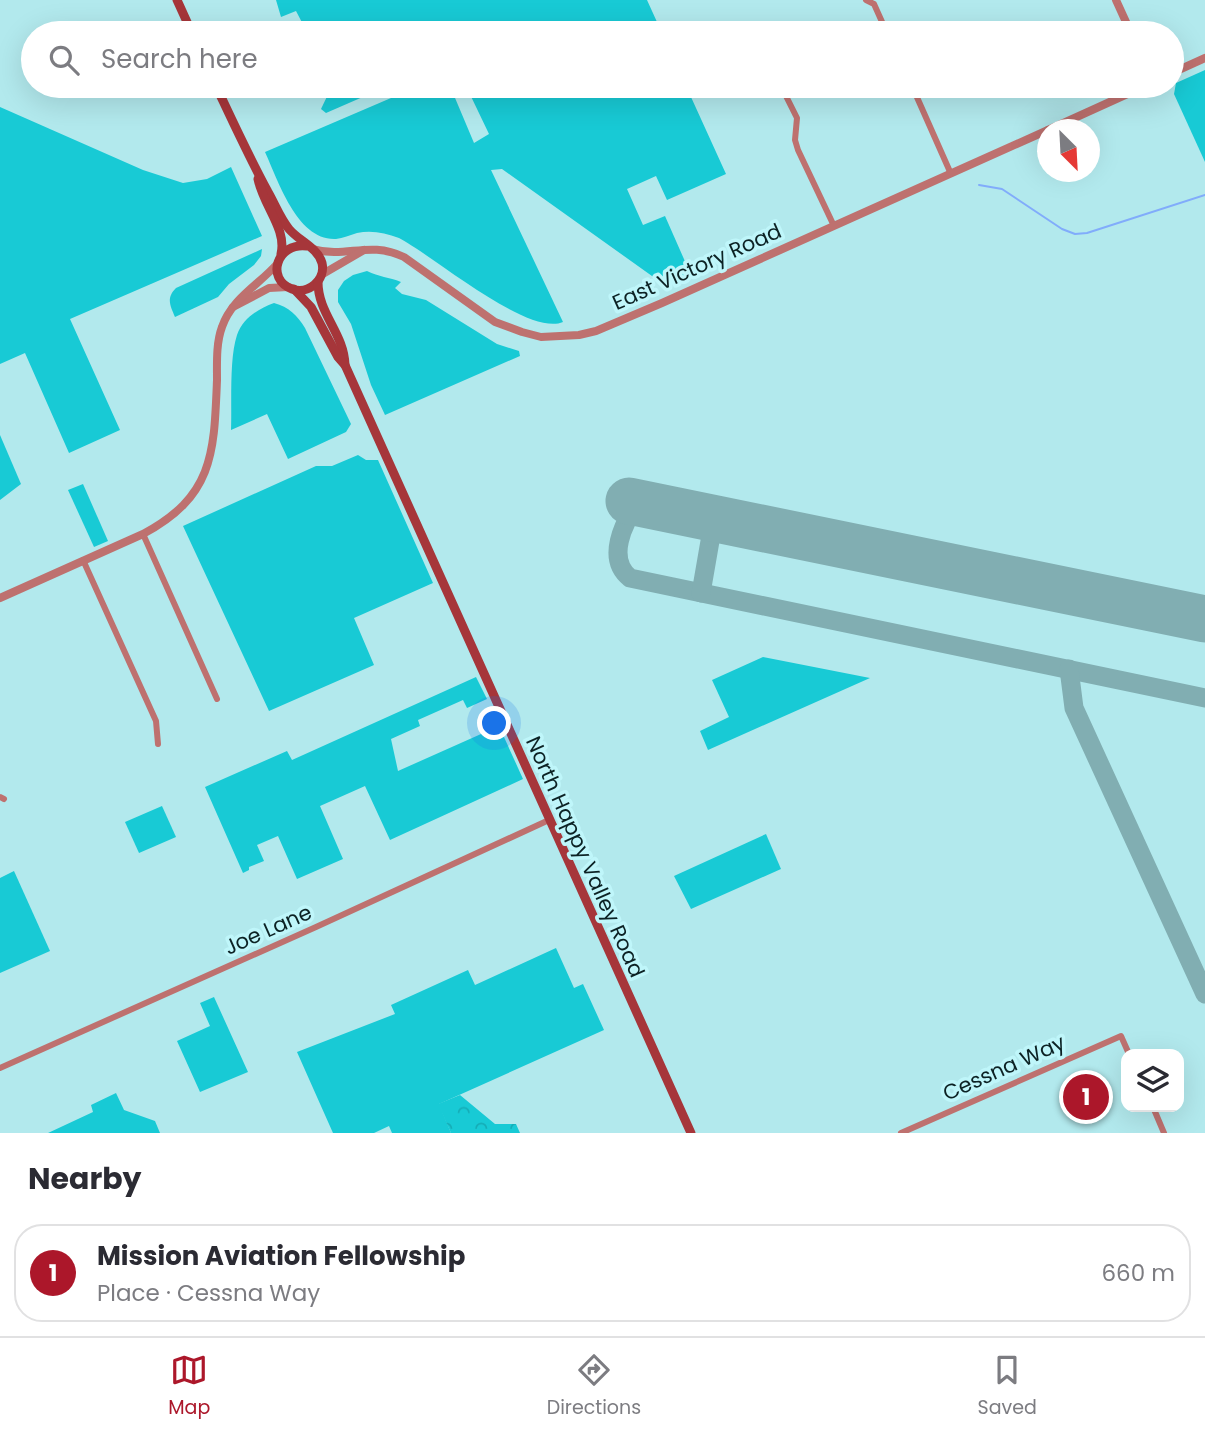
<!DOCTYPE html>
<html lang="en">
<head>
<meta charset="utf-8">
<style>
  :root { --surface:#fff; --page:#f2f2f3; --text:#2b2b33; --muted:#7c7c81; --line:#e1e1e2; --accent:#ac172a }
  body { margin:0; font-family:Poppins,sans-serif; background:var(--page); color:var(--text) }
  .controls { position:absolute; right:21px; bottom:21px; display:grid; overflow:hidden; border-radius:14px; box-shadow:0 7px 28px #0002 }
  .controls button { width:63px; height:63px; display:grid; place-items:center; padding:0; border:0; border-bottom:2px solid var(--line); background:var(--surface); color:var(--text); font:35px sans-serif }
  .compass { position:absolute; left:1037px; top:119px; width:63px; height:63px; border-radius:50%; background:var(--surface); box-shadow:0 7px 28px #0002; rotate:156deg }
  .you { position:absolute; left:495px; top:724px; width:24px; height:24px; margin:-18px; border:5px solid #fff; border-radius:50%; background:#1a73e8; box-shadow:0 0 0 10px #1a73e833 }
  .badge { display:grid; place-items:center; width:46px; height:46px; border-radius:50%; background:var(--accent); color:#fff; font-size:23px; font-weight:700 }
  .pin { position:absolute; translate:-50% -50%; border:4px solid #fff; box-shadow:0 2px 7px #0006 }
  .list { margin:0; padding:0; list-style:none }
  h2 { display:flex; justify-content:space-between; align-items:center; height:91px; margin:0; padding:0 28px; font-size:30px }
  h2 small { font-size:23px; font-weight:400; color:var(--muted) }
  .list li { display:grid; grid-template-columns:46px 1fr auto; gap:21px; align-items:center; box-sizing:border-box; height:98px; margin:0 14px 14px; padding:0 14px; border:2px solid var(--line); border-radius:28px }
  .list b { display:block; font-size:26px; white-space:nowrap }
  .list p { margin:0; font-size:23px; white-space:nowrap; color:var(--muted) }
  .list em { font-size:23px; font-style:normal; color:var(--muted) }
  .icon { flex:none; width:38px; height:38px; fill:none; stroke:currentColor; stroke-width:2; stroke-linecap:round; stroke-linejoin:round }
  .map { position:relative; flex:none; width:1205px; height:1133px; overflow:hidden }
  .search { position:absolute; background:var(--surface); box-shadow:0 7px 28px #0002; left:21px; right:21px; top:21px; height:77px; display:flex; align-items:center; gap:18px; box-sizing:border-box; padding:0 24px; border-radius:38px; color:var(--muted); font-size:26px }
  .sheet { height:203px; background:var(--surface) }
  nav { display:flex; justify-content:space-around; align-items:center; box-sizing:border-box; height:98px; border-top:2px solid var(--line); background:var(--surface); font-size:19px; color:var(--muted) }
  nav a { display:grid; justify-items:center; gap:4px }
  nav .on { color:var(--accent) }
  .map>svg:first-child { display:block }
  .grass { fill:#18cad5 }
  .forest { fill:url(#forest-crowns) }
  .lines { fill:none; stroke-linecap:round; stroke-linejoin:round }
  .stream { stroke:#81acfb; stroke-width:2 }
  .taxiway { stroke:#81aeb2; stroke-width:19 }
  .runway { stroke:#81aeb2; stroke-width:47 }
  .minor { stroke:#be716f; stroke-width:6 }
  .tertiary { stroke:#be716f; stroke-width:8 }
  .secondary { stroke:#a6363a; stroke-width:9 }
  .labels { text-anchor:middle; stroke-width:7; stroke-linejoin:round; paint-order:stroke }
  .street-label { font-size:21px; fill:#0c2224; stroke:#bff6fa }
</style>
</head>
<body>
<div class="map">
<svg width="1205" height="1133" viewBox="0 0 1205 1133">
  <defs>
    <pattern id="forest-crowns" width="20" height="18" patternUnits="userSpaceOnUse" patternTransform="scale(1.75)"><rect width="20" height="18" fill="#18cad5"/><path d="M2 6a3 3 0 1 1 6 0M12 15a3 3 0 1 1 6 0" fill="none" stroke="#15adb7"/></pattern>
  </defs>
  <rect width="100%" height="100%" fill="#b2e9ed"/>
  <g class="grass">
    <path d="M276,0h371l15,33h-357l2,-1 -11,-21 -15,6z"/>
    <path d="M1205,70v92l-31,-68 2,-11z"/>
    <path d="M332,86h56l-62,27 -5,-4z"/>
    <path d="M419,86h31l24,57 15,-9 -23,-48h220l40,88 -59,26 -11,-24 -29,13 16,36 22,-9 26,59 -25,11 -164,-117 -11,1 72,152c-35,15 -131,-67 -164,-84 -14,-5 -27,-8 -42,-5 -7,2 -14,5 -21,6 -39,2 -58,-59 -71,-87z"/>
    <path d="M0,107l143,63 40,13 24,-4 24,-12 31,69 -192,83 50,111 -51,23 -44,-100 -25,11z"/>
    <path d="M262,249l-1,7 -7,9 -25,19 -11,13 -43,20c-5,-12 -9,-19 1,-29z"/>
    <path d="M367,271c12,6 22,6 34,11l-6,6 7,6 24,6 71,44 22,7 1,5 -135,59 -14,-30 -20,-61 -13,-22v-12l6,-9 9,-6z"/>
    <path d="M274,303c15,4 23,12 31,25l46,96 -5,8 -58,27 -21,-45 -36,16c1,-26 -2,-71 6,-95 6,-17 21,-26 37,-32z"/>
    <path d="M0,435l21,49 -21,16z"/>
    <path d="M358,455l8,5h12l55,123 -79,35 20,47 -105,46 -86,-185 133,-60h16z"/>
    <path d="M83,484l25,57 -14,6 -26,-57z"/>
    <path d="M763,657l107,21 -162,72 -8,-19 29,-14 -17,-37z"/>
    <path d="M476,677l11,22 -20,9 -4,-8 -45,20 2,6 -29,13 7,32 101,-45 24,53 -133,61 -25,-54 -45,20 23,53 -46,20 -19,-43 -21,9 7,16 -15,6v3l-6,3 -38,-86 82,-36 5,9z"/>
    <path d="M162,806l14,31 -37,16 -14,-31z"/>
    <path d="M766,834l15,35 -90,40 -17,-33z"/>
    <path d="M14,871l36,80 -50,22v-95z"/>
    <path d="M556,948l18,40 9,-4 21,46 -165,74 12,29h-59l-3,-7 -15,7h-41l-36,-81 98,-38 -4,-9 77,-35 7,15z"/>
    <path d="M214,997l34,75 -48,20 -23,-51 33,-15 -10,-23z"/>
    <path d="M116,1093l8,17 31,11 5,12h-112l45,-21 -2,-7z"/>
  </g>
  <path class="forest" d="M460,1095l35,29h21l4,9h-69l-13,-29z"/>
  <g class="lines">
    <path class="stream" d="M979,185l23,4 60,40 13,5 12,-1 118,-38"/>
    <g class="taxiway">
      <path d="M638,503c-15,20 -32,56 -8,75l575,120"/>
      <path d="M701,593l13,-75"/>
      <path d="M1069,669l5,39 131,286"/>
    </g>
    <path class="runway" d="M629,501l576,118"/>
    <g class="minor">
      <path d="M866,0l8,4 13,29"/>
      <path d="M781,86l16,32 -2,22 3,10 36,76"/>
      <path d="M912,86l39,88"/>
      <path d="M143,534l74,165"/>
      <path d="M83,560l73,161 2,23"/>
      <path d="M0,797l4,2"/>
      <path d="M0,1068l316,-141 233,-107"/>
      <path d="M1153,1107l11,26"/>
      <path d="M901,1133l220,-97 8,18"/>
    </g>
    <g class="tertiary">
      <path d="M1116,0l15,33"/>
      <path d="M1172,73l33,-15"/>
      <path d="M1048,130l97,-44"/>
      <path d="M313,249c34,10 55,-9 91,8l91,65 27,10 19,5 38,-2 17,-4 66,-28 386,-173"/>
      <path d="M321,275l43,-25"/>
      <path d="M233,307l36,-19 19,-1"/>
      <path d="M0,598l143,-64c71,-38 71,-81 74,-154 0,-17 -1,-37 5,-53 10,-29 37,-42 56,-64"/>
    </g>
    <g class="secondary">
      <path d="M177,0l15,33"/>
      <path d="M216,86c17,36 33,71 52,106 7,12 12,26 21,37 10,12 29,19 33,34 4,17 -14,32 -30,26 -27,-10 -15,-47 15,-43"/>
      <path d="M258,179c6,28 29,50 23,75"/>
      <path d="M318,282c0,32 26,51 27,83"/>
      <path d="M294,289l17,18 27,50 7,8 346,768"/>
    </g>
  </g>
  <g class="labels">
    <g class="street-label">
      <text transform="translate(697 267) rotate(-24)" y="7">East Victory Road</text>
      <text transform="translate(585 857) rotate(66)" y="7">North Happy Valley Road</text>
      <text transform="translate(268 930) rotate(-24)" y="7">Joe Lane</text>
      <text transform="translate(1004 1068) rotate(-24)" y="7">Cessna Way</text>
    </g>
  </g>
</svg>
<div class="controls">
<button><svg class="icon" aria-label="layers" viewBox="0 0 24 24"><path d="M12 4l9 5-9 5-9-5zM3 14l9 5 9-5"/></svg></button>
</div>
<svg class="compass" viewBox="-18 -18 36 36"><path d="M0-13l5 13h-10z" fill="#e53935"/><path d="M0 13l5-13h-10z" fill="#7c7c81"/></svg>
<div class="you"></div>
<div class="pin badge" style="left:1086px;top:1097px">1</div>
<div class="search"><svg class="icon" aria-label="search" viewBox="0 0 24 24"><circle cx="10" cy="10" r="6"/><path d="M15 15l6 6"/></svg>Search here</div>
</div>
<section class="sheet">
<h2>Nearby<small></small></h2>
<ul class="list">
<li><span class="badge">1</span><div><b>Mission Aviation Fellowship</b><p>Place · Cessna Way</p></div><em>660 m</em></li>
</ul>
</section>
<nav>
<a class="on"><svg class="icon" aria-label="map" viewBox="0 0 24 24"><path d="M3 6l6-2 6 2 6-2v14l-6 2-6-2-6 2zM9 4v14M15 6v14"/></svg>Map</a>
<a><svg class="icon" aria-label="directions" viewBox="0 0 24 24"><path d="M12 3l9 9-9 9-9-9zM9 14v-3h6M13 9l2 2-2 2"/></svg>Directions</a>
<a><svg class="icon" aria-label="saved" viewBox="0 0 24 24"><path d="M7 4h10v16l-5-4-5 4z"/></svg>Saved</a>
</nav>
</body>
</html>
